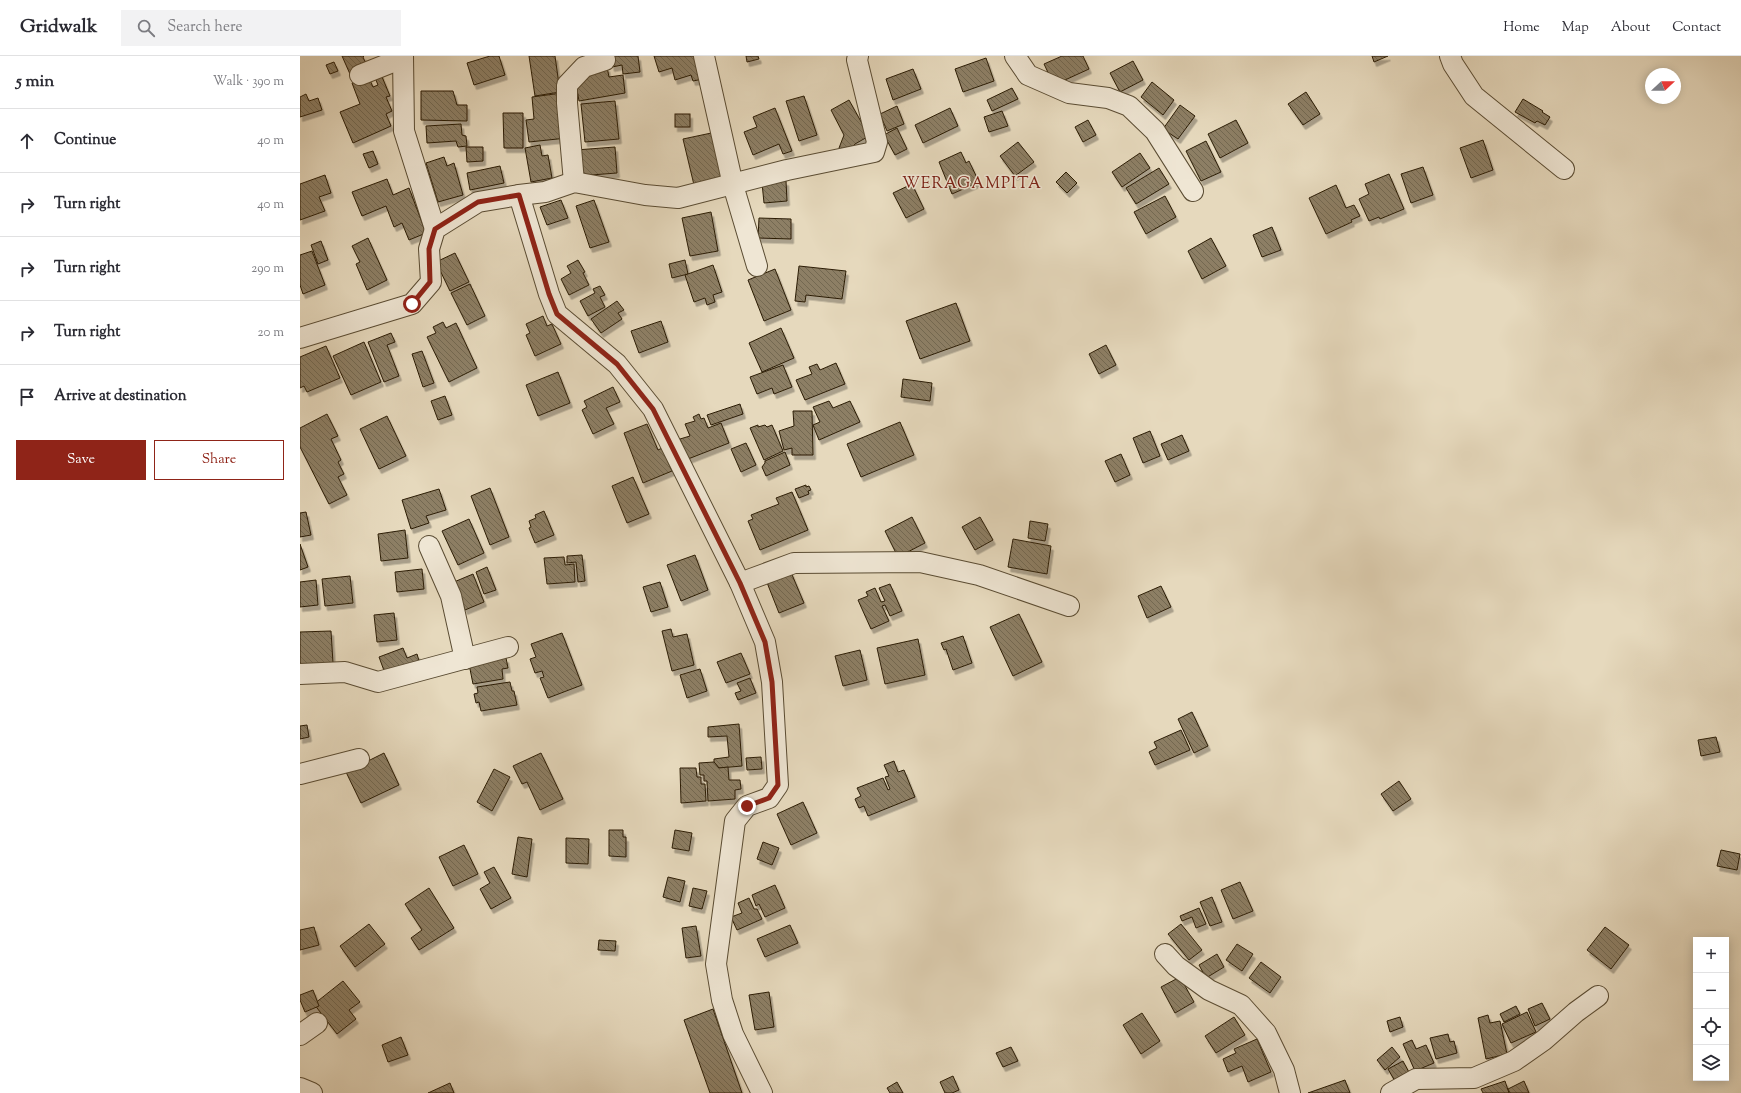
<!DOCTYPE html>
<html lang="en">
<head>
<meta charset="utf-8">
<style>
  :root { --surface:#fff; --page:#f2f2f3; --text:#2b2b33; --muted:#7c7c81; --line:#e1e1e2; --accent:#8f2418 }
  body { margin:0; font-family:"Sorts Mill Goudy",serif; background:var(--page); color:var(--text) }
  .controls { position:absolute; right:12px; bottom:12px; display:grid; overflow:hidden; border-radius:0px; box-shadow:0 2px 10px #0003 }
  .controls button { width:36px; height:36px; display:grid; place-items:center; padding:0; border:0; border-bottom:1px solid var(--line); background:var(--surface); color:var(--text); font:20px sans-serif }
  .compass { position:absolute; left:1345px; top:12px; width:36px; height:36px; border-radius:50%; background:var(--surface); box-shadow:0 2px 10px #0003; rotate:68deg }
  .stop { position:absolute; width:12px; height:12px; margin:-9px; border:3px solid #8f2418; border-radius:50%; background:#fff }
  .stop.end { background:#8f2418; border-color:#fff; box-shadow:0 1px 4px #0008 }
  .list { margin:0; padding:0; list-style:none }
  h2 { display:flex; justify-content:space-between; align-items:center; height:52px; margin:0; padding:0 16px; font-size:17px }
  h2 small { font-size:13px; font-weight:400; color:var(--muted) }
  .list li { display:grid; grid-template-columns:26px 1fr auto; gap:12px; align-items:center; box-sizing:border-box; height:64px; padding:0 16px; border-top:1px solid var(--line) }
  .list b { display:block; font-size:15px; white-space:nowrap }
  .list em { font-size:13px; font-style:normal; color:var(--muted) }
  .actions { display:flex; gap:8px; padding:12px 16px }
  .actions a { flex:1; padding:9px 0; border:1px solid var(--accent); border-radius:0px; text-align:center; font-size:14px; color:var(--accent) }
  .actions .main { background:var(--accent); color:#fff }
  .icon { flex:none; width:22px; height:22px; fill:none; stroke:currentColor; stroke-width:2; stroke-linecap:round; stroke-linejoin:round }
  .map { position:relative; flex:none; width:1441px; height:1037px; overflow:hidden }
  header { display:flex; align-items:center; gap:24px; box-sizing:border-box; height:56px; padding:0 20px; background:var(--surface); border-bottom:1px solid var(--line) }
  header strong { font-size:19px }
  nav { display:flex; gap:22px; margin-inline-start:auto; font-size:14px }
  .search { width:280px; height:36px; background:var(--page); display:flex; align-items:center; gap:10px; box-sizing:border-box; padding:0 14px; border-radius:0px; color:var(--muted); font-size:15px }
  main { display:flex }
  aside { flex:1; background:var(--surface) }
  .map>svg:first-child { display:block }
  .building { fill:url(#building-back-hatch); stroke:#2c1d05; filter:url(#shadow) }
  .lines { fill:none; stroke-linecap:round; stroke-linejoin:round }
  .minor-casing { stroke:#5a4c33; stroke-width:22 }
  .minor { stroke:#efe6d4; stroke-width:20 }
  .route { stroke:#8f2418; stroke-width:5 }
  .labels { text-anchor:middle; stroke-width:3; stroke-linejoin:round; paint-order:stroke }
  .quarter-label { font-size:16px; letter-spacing:1px; fill:#7a1f14; stroke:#efe6d4 }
</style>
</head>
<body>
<header>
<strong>Gridwalk</strong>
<div class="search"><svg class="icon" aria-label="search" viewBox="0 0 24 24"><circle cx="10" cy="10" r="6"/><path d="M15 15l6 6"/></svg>Search here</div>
<nav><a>Home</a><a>Map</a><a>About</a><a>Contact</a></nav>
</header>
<main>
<aside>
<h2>5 min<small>Walk · 390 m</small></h2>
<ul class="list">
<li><svg class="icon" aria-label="ahead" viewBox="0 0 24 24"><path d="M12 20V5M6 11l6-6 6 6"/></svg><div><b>Continue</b></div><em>40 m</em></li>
<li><svg class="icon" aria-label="right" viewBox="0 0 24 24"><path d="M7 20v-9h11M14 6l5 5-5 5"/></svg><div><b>Turn right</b></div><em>40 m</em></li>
<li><svg class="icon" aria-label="right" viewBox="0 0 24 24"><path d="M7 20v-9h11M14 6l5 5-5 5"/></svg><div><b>Turn right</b></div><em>290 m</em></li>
<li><svg class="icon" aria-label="right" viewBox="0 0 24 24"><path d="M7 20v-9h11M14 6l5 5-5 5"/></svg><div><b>Turn right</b></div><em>20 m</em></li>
<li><svg class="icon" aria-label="arrive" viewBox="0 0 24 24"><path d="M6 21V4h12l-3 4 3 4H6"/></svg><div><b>Arrive at destination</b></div></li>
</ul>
<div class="actions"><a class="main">Save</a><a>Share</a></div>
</aside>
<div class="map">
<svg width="1441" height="1037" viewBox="0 0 1441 1037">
  <defs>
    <pattern id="building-back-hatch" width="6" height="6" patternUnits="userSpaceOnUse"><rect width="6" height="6" fill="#8d7f65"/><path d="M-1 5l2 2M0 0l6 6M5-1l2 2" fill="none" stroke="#736751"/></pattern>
    <filter id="shadow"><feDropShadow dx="2.5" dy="4.5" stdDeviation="0" flood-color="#0004"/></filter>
  </defs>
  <rect width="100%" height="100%" fill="#e6d9bd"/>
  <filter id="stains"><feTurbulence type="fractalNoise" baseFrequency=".005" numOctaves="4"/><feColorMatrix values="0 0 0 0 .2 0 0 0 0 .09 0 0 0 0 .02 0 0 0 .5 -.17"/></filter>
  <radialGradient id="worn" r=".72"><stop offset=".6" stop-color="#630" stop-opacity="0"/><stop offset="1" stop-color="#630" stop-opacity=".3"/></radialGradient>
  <g class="building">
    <path d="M42,0h22l-1,1 4,9 -17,8z"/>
    <path d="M190,0h9l6,19 -31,10 -7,-22z"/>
    <path d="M229,0h26l5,36 -25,4z"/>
    <path d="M310,0h28l2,16 -17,2 -1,-9 -10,2z"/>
    <path d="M354,0h43l6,23 -10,2 -2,-6 -16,5 -3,-12 -13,4z"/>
    <path d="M446,0h12l1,3 -12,3z"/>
    <path d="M762,0h21l6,13 -35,16 -10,-21z"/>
    <path d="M1072,0h16l-14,6z"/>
    <path d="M686,2l8,23 -31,11 -8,-23z"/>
    <path d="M833,5l10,19 -23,12 -10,-19z"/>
    <path d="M34,6l4,9 -8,3 -4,-9z"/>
    <path d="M307,11l2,10 14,-2 2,18 -46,8 -4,-23z"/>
    <path d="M613,13l8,20 -28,11 -7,-21z"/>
    <path d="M80,16l10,24 -4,1 6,14 -6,3 5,12 -38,17 -13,-31 20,-8 -8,-21 16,-7 5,11 5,-2 -4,-10z"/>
    <path d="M852,26l22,18 -11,15 -22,-18z"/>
    <path d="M712,32l6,11 -26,12 -5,-11z"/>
    <path d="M121,35h32l4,14h10v16l-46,-1z"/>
    <path d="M1006,36l14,22 -17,11 -15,-21z"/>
    <path d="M262,37l5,45 -38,4 -3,-22 8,-1 -2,-22z"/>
    <path d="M6,38l3,7 9,-3 4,12 -22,7v-20z"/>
    <path d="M504,40l13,39 -18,6 -13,-40z"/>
    <path d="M1223,43l20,12 -1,1 8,5 -5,8 -8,-4 -2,2 -20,-11z"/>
    <path d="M549,44l20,36 -14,8 -6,8 -10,-4 5,-13 -13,-25z"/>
    <path d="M315,45l4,38 -34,3 -4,-38z"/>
    <path d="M880,49l15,11 -17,23 -15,-10z"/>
    <path d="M597,50l7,18 -17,7 -7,-17z"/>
    <path d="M475,52l17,43 -9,3 -4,-10 -26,11 -9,-23 13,-5 -4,-10z"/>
    <path d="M650,52l8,18 -35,17 -8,-18z"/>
    <path d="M702,55l6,15 -19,6 -5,-15z"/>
    <path d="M203,57h20v35h-19z"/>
    <rect x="375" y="58" width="15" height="13"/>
    <path d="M788,64l8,15 -13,7 -8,-15z"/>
    <path d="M936,64l12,23 -28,15 -12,-24z"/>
    <path d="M161,68l1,11 4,1 1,10 -9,1 -2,-6 -29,2 -1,-17z"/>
    <path d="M597,72l10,21 -12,6 -11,-20z"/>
    <path d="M416,76l10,46 -32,7 -11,-46z"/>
    <path d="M1183,84l10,30 -22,8 -11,-30z"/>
    <path d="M906,85l15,31 -20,9 -15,-30z"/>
    <path d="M718,86l16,20 -19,14 -15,-20z"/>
    <path d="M240,89l2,11 6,-1 4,23 -21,4 -6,-34z"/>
    <path d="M166,91h17v14l-16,1z"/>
    <path d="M315,91l2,26 -39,3 -2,-26z"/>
    <path d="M73,95l5,13 -9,4 -6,-14z"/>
    <path d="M661,96l5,11 3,-2 10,21 -27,12 -13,-32z"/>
    <path d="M840,97l10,15 -28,19 -10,-15z"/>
    <path d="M144,101l3,9 7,-3 9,32 -25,7 -12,-39z"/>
    <path d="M200,110l4,17 -34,7 -3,-17z"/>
    <path d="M1123,111l10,28 -22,8 -10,-29z"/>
    <path d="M859,112l10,16 -33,20 -10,-16z"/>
    <path d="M766,116l11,11 -10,10 -11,-11z"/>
    <path d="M1089,118l15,35 -24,10 -1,-2 -10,4 -10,-22 10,-5 -4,-10z"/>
    <path d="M25,119l6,18 -12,4 6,14 -25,9v-36z"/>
    <path d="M87,123l6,16 16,-7 17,45 -17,7 -7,-17 -8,4 -8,-21 -24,10 -10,-24z"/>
    <path d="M486,125l1,20 -23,2 -2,-20z"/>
    <path d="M612,128l12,25 -18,9 -13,-25z"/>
    <path d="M1036,129l10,23 8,-3 6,11 -9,4 1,2 -26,12 -17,-36z"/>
    <path d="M865,140l11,21 -30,17 -12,-22z"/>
    <path d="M261,144l7,18 -21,7 -7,-18z"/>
    <path d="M294,144l15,42 -19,6 -14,-42z"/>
    <path d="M411,156l7,39 -28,5 -8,-38z"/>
    <path d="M459,162l32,1v20l-33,-1z"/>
    <path d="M972,171l9,23 -19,7 -9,-22z"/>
    <path d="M68,182l19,42 -20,10 -11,-26 4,-2 -8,-16z"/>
    <path d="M911,182l15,28 -24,13 -14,-28z"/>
    <path d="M21,185l7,19 -10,4 -7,-19z"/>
    <path d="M12,195l13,34 -22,9 -3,-9v-30z"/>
    <path d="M155,197l14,29 -19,9 -14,-29z"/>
    <path d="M278,204l7,12 -2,1 6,12 -20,10 -8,-16 10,-6 -4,-7z"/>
    <path d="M385,204l3,14 -16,4 -3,-14z"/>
    <path d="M413,209l9,27 -9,3 2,7 -8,3 -2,-7 -11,4 -9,-27z"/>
    <path d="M499,210l47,5 -4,28 -36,-4 -1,7 -10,-1z"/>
    <path d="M475,213l16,41 -27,11 -16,-41z"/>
    <path d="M170,228l15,32 -18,9 -16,-32z"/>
    <path d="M300,230l5,9 -5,2 5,10 -17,9 -8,-15 15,-8 -2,-4z"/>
    <path d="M317,245l7,9 -6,3 4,6 -21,14 -10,-14z"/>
    <path d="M656,247l14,38 -50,18 -14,-38z"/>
    <path d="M243,260l4,10 5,-2 9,20 -26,12 -9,-21 4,-2 -4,-9z"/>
    <path d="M361,265l7,21 -29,11 -8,-22z"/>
    <path d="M143,266l3,6 10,-5 21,45 -28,14 -22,-45 9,-4 -3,-6z"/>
    <path d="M481,272l13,30 -32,14 -13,-29z"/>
    <path d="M91,277l4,9 -8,3 12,31 -15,6 -16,-40z"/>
    <path d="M64,286l17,40 -30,13 -18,-39z"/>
    <path d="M806,289l10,20 -17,9 -10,-20z"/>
    <path d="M26,290l14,32 -33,14 -3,-6 -4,2v-31z"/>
    <path d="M122,295l12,32 -11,4 -11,-33z"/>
    <path d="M536,307l9,21 -40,16 -9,-20 16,-6 -3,-7 8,-3 3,6z"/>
    <path d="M483,309l9,22 -18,7 -2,-6 -15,6 -7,-17z"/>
    <path d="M258,316l12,31 -32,13 -12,-31z"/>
    <path d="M603,323l29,4 -2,18 -29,-4z"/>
    <path d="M313,331l7,15 -14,6 8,16 -21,10 -11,-24 5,-3 -3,-6z"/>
    <path d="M145,340l7,19 -14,5 -7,-19z"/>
    <path d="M529,345l4,7 17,-7 10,21 -41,18 -6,-15 7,-3 -7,-15z"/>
    <path d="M440,348l3,10 -32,11 -4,-10z"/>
    <path d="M493,355h19l1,44h-21v-7l-8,2 -5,-19 15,-5z"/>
    <path d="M27,358l11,22 -7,3 10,21 -3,2 6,12 -6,3 9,18 -18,9 -29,-57v-19z"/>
    <path d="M399,358l2,5 3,-1 4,10 13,-5 8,20 -41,16 -8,-20 10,-3 -5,-12 10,-3 -2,-4z"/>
    <path d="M87,360l19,40 -27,13 -19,-40z"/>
    <path d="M600,366l14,33 -53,22 -14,-33z"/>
    <path d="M347,368l11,26 4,-2 10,23 -29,12 -19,-50z"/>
    <path d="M458,369v2l7,-2 2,2 5,-2 11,26 -19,9 -14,-32z"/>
    <path d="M850,375l10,25 -17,7 -10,-25z"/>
    <path d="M882,379l7,16 -21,9 -7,-16z"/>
    <path d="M446,387l10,22 -15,7 -10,-23z"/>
    <path d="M485,396l5,13 -24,11 -4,-9 3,-4v-2z"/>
    <path d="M821,398l9,21 -15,7 -10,-21z"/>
    <path d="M333,421l16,37 -22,9 -15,-37z"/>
    <path d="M506,429v2l3,-1 2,4 -3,1 1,3 -10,4 -4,-9z"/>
    <path d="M190,432l19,49 -19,8 -19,-49z"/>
    <path d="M139,433l7,21 -20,6 3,7 -18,6 -9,-29z"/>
    <path d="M492,436l16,38 -48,20 -12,-29 5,-2 -2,-4 28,-11 -3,-6z"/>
    <path d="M244,455l10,24 -19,8 -6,-15 2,-1 -2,-6 7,-3 -1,-3z"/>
    <path d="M6,456l5,23 -11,2v-24z"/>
    <path d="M612,461l13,26 -27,14 -13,-26z"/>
    <path d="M680,461l13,23 -18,10 -13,-23z"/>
    <path d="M169,463l15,34 -26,12 -16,-34z"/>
    <path d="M730,465l18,3 -3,17 -17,-3z"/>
    <path d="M105,474l3,28 -27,3 -3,-27z"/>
    <path d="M713,483l38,7 -4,28 -39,-7z"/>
    <path d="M0,488l8,23 -8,3z"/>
    <path d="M282,499l3,26 -7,1 -2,-20 -9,1v-7z"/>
    <path d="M395,499l13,35 -27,11 -14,-36z"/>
    <path d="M264,501l1,8 9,-1 1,18 -28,2 -3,-26z"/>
    <path d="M187,511l9,23 -12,4 -8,-22z"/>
    <path d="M122,513l2,20 -27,3 -2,-20z"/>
    <path d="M490,514l14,33 -25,10 -13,-33z"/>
    <path d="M173,518l11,28 -19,8 -11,-28z"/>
    <path d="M50,520l3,27 -28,3 -3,-27z"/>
    <path d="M16,524l2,25 -18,2v-25z"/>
    <path d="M360,526l8,25 -17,5 -8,-25z"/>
    <path d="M590,528l12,27 -12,5 -5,-11 -3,1 7,15 -18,8 -13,-29 10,-4 -2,-4 9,-4 6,14 4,-1 -6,-13z"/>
    <path d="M861,530l10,21 -24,11 -9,-22z"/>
    <path d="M94,557l3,27 -20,2 -3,-27z"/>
    <path d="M719,558l23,48 -29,14 -23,-49z"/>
    <path d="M371,573l2,8 14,-3 7,31 -22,6 -10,-40z"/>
    <path d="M31,575l2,32 -33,1v-32z"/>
    <path d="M262,577l20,52 -34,13 -8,-20 4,-1 -2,-6 -7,2 -5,-14 6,-2 -5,-13z"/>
    <path d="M663,580l9,27 -19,7 -7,-21 -2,1 -3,-7z"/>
    <path d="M618,583l7,36 -40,9 -8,-36z"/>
    <path d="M103,592l4,10 10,-4 3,10 -34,12 -7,-19z"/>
    <path d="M560,594l7,30 -24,6 -8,-30z"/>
    <path d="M441,597l9,21 -24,9 -9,-21z"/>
    <path d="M206,602l2,10 -6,1 1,10 -30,5 -4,-20z"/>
    <path d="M400,613l7,22 -20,7 -7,-23z"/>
    <path d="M450,622l6,15 -18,7 -3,-7 6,-2 -4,-8z"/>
    <path d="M210,626l2,9h2l3,14 -36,6 -2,-9 -3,1 -2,-9 4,-1 -1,-6z"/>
    <path d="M892,656l16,34 -14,7 -16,-34z"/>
    <path d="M439,668l3,42 -23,2 -5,-6v-3l15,-2 -2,-21 -19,1v-10z"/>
    <path d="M7,669l2,12 -9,2v-13z"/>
    <path d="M881,674l9,20 -35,15 -6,-13 8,-4 -3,-6z"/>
    <path d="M1416,681l4,15 -19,4 -3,-16z"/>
    <path d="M84,697l15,32 -38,18 -15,-31z"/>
    <path d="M241,697l22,46 -23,11 -13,-28 -5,2 -9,-18z"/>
    <path d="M461,701l1,12 -15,1 -1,-12z"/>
    <path d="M594,705l4,11 6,-2 11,27 -47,19 -4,-10 -5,2 -4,-9 6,-3 -4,-8 26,-10 5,12 2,-1 -5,-12 4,-1 -5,-11z"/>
    <path d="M414,706l5,6 9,-1 1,13h11l1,9 -6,1v9l-27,2 -1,-20h-3v-6h-4l-1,-12z"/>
    <path d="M380,712h16l1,9h4v7h4l1,17 -25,2z"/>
    <path d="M194,713l16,8 -18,34 -15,-9z"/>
    <path d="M1099,725l12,18 -18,12 -12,-17z"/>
    <path d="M503,746l14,31 -26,12 -14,-31z"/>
    <path d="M309,774h14v7h3v20l-17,-1z"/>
    <path d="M375,774l17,3 -3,18 -17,-3z"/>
    <path d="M218,781l14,2 -5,38 -15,-3z"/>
    <path d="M266,782l23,1 -1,25 -22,-1z"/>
    <path d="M463,786l16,6 -7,17 -15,-6z"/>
    <path d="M164,789l14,29 -25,12 -14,-29z"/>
    <path d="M1421,794l19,4 -3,16 -20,-4z"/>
    <path d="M194,811l17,31 -20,11 -11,-20 10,-6 -6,-11z"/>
    <path d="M368,821l17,4 -5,21 -17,-5z"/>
    <path d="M940,826l13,29 -20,8 -12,-29z"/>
    <path d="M475,829l10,23 -20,9 -6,-13 -3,2 -4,-11z"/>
    <path d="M129,832l25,40 -35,22 -8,-12 11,-8 -17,-26z"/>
    <path d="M393,832l14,3 -5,18 -13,-3z"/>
    <path d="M912,841l10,25 -12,4 -10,-24z"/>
    <path d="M449,842l5,11h3l5,10 -25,11 -6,-13 11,-4 -4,-10z"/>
    <path d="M899,852l7,16 -10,4 -4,-11 -10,4 -2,-5z"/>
    <path d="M69,868l16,20 -30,23 -15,-21z"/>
    <path d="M881,868l21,26 -13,10 -21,-26z"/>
    <path d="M490,869l8,18 -33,14 -8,-18z"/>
    <path d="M396,870l5,30 -15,2 -4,-30z"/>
    <path d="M14,871l5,18 -19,5v-20z"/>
    <path d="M1305,871l24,18 -18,24 -24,-19z"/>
    <path d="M299,884l17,1 -1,10 -17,-1z"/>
    <path d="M937,888l16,10 -11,17 -16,-11z"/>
    <path d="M917,898l7,13 -18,11 -7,-13z"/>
    <path d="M961,906l20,15 -11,16 -21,-15z"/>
    <path d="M880,921l14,25 -19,11 -14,-26z"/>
    <path d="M43,925l17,21 -11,8 7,9 -19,15 -23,-30z"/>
    <path d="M13,934l6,16 -14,6 -5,-12v-5z"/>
    <path d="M469,936l5,35 -19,3 -6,-35z"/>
    <path d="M1242,947l8,16 -15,7 -7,-17z"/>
    <path d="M1216,950l4,8 -16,8 -4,-8z"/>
    <path d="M413,953l29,84h-32l-26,-73z"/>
    <path d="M1227,956l9,20 -25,11 -9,-19z"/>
    <path d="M842,957l18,28 -19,13 -18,-29z"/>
    <path d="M1188,959l2,8 10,-2 7,33 -21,5 -8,-41z"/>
    <path d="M934,961l11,18 -29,18 -11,-17z"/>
    <path d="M1100,961l3,10 -13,5 -3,-11z"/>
    <path d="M1148,978l2,8 4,-1 3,12 -21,6 -6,-21z"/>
    <path d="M101,981l7,18 -20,7 -6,-17z"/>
    <path d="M957,983l14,33 -23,10 -6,-16 -14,6 -5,-13 13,-6 -2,-4z"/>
    <path d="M1112,984l4,9 10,-4 8,18 -19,8 -12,-27z"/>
    <path d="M711,991l7,14 -15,6 -7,-14z"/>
    <path d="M1092,991l8,10 -15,13 -8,-10z"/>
    <path d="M1103,1005l8,15 -15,7 -8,-14z"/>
    <path d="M653,1020l6,14 -7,3h-7l-5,-11z"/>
    <path d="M1045,1024l5,13h-42z"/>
    <path d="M1205,1025l4,12h-26l-2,-4z"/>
    <path d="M1224,1025l5,12h-19l-2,-4z"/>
    <path d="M597,1026l6,11h-13l-3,-5z"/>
    <path d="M150,1027l4,10h-26z"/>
  </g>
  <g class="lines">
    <defs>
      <g id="minor">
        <path d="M103,0l1,75 31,98"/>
        <path d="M404,0l29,129 24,81"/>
        <path d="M715,0l13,19 41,18 39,5 21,8 26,25 38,60"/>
        <path d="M1150,0l3,8 21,32 90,73"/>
        <path d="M60,19l43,-17"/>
        <path d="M274,126l-7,-79v-18l17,-18 21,-7"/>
        <path d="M219,139l30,99 8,20 60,50 36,45 87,174 25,59 7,40 6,103 -9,13 -22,8 -12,15 -19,143 6,36 11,34 29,59"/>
        <path d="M0,282l112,-34 19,-22 -2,-33 6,-20 43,-27 41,-7 26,-3 29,-10 71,13 33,3 109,-28 87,-18 3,-10 -20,-82 1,-4"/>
        <path d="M129,490l22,50 14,63"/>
        <path d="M440,527l54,-20 126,-1 59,13 90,31"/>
        <path d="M0,618l45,-2 33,10 130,-35"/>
        <path d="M0,718l59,-15"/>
        <path d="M865,898l11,12 33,24 32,15 25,28 18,37 6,23"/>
        <path d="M0,979l17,-12"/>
        <path d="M0,1032l12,5"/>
        <path d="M1091,1037l25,-14 58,-1 40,-17 30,-21 32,-28 22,-16"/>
      </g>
    </defs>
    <use href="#minor" class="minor-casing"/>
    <use href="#minor" class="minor"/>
  </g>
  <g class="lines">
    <path class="route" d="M112,248l18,-22 -1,-33 6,-20 43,-27 41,-7 30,99 8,20 60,50 36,45 87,174 25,59 7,40 6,103 -9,13 -22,8"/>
  </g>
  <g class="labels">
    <g class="quarter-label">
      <text x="672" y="132">WERAGAMPITA</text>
    </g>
  </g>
  <rect width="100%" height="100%" filter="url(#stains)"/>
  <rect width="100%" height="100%" fill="url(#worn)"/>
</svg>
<div class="controls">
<button>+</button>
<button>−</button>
<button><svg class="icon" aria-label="locate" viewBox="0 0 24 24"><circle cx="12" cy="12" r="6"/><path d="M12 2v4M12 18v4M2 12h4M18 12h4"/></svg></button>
<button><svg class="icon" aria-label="layers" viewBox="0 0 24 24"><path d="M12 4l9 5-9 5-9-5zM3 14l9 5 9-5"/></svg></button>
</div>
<svg class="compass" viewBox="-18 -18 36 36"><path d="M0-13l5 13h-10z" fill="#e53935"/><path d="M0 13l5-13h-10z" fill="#7c7c81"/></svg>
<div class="stop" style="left:112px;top:248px"></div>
<div class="stop end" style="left:447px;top:750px"></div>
</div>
</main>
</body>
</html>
